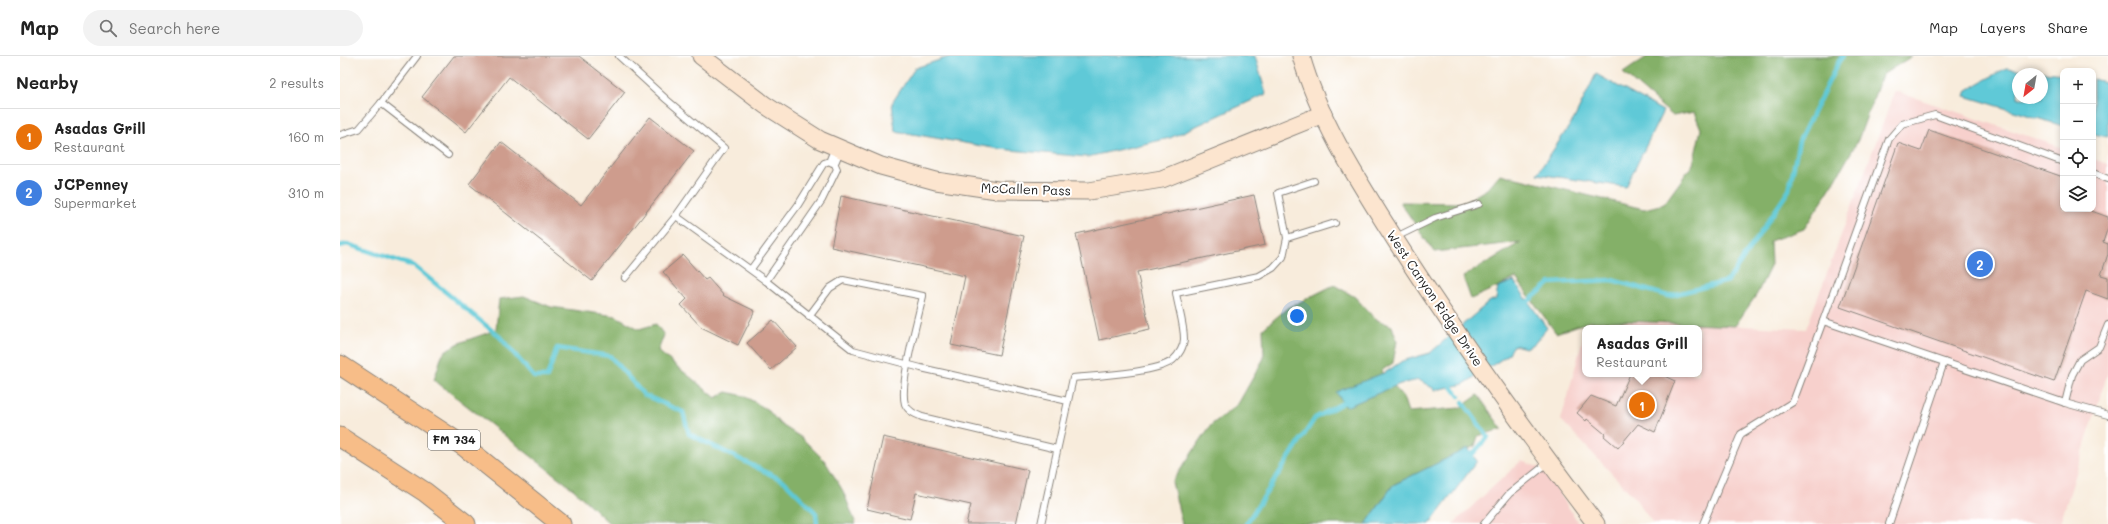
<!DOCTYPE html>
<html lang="en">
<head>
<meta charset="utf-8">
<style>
  :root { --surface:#fff; --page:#f2f2f2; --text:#222; --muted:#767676; --line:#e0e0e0; --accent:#d1495b }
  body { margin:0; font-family:Mali,sans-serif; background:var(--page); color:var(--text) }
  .controls { position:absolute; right:12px; top:12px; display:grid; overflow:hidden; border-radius:8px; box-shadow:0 2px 6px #0003 }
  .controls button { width:36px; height:36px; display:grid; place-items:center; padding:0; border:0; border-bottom:1px solid var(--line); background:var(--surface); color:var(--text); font:20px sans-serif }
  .compass { position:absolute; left:1672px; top:12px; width:36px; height:36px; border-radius:50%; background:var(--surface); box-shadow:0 2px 6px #0003; rotate:211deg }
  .you { position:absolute; left:957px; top:260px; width:14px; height:14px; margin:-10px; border:3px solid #fff; border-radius:50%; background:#1a73e8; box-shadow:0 0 0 6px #1a73e833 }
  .badge { display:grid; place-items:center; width:26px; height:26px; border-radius:50%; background:var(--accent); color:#fff; font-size:13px; font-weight:700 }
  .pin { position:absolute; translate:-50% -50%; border:2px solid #fff; box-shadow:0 1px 4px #0006 }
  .popup { position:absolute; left:1242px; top:269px; width:120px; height:52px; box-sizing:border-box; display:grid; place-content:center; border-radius:8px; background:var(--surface); filter:drop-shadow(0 1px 3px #0005); font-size:13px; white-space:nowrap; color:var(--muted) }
  .popup b { font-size:15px; color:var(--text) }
  .popup::after { content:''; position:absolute; left:50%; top:100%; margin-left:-8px; border:8px solid transparent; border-top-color:var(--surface) }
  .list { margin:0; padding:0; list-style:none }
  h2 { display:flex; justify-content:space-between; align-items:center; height:52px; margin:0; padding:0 16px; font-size:17px }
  h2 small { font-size:13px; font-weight:400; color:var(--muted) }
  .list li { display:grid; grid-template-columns:26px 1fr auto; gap:12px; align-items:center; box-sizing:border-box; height:56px; padding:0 16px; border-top:1px solid var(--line) }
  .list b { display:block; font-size:15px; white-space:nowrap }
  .list p { margin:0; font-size:13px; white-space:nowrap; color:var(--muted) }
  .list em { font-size:13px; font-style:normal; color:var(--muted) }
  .icon { flex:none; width:22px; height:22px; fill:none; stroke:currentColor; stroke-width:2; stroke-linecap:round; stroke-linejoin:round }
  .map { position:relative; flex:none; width:1768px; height:468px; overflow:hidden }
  header { display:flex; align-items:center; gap:24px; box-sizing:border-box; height:56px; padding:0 20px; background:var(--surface); border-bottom:1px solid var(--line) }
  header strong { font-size:19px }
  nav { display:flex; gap:22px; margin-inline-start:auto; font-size:14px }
  .search { width:280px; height:36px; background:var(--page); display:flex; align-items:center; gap:10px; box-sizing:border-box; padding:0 14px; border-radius:22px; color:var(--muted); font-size:15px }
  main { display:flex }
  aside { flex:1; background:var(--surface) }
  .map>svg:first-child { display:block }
  .built { fill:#f7d0cc }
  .forest { fill:#84b067; stroke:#506642 }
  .water { fill:#5ec9d7; stroke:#3d727a; fill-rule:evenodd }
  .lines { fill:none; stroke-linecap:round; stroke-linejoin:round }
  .stream { stroke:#5ec9d7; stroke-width:4.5 }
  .building { fill:#ce9c8d }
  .lane-casing { stroke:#8a847c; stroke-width:8 }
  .street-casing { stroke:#8a847c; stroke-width:14 }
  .secondary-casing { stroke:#8a847c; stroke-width:19 }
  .primary-casing { stroke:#8a847c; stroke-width:21 }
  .lane { stroke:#fff; stroke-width:6 }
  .street { stroke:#fff; stroke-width:12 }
  .secondary { stroke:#fce5cf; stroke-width:17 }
  .primary { stroke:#f7bd88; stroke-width:19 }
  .labels { text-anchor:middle; stroke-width:4; stroke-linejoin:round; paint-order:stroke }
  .shield { fill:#fff; stroke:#606060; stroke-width:1 }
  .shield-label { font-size:12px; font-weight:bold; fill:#1c1c1c }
  .street-label { font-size:13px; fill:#1c1c1c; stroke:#fff }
</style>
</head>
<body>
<header>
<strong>Map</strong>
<div class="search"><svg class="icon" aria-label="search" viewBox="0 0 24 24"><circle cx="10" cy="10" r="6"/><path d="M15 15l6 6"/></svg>Search here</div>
<nav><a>Map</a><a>Layers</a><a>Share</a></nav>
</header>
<main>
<aside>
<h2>Nearby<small>2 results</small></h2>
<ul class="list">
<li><span class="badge" style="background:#e8710a">1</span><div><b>Asadas Grill</b><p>Restaurant</p></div><em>160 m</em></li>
<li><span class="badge" style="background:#3f7fe0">2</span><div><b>JCPenney</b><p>Supermarket</p></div><em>310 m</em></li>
</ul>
</aside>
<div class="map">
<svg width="1768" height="468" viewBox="0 0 1768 468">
  <rect width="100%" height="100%" fill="#fff"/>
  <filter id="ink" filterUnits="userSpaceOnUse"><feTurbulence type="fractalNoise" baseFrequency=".025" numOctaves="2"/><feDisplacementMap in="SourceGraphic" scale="8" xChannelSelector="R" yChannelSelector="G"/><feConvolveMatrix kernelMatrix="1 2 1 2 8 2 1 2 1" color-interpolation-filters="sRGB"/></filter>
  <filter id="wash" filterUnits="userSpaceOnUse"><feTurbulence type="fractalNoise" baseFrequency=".012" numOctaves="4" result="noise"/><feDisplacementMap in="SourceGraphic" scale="16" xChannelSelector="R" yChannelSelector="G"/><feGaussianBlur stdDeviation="0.9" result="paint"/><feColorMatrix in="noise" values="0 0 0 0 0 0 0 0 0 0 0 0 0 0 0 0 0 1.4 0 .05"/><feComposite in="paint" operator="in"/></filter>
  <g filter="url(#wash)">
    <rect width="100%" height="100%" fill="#f8ecdc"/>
    <g class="built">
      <path d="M1555,35l168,57v61h30v-50l15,5v208l-48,152h-407l-18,-26 -74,-78 24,-89v43h114v-46h-113l2,-6 40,-1 178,8z"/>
      <path d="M1181,405l23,8 35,55h-126z"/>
    </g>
    <g class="forest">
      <path d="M1308,0h264l-30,19 -24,65 -22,39 -32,50 -34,12 1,24 -14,29 -22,32 -107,-5 -40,1 -32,11 -40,-55 -45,21 -8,-22 58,-35 -87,10 -34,-50 63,1 24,-14 13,-15 144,35 20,-5 29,-40 8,-35 -7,-17 -21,4 -50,-43z"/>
      <path d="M994,229l21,12 20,22 17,7 5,15 -4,22 -12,8 22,26 5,15 52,-4 18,-13 24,34 -24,7 -3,10 -82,39 -27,39h-184l-10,-42 39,-57 27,-21 26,-46 -1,-29 23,-20z"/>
      <path d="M184,240l27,11 65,9 23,13 17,-5 8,11 -6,16 58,47 11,-6 17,4 24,14 12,14 22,14 23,23 18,30 13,33h-246l-37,-35 -139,-109c3,-8 5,-17 8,-25 7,-12 42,-19 54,-26l3,-30z"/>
    </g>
    <g class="water">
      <path d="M612,0h303l11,38 -96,44 -83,19 -88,-8 -104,-18 -3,-28 23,-35z"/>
      <path d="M1666,12l57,6v52l-98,-30 2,-6zM1678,18h24v24h-24z"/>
      <path d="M1256,18l67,37 -37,76 -89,-13 37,-55z"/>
      <path d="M1753,23l15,4v54l-15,-3z"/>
      <path d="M1174,225l33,47 -12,15 -9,5 -12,-3 -6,10 -44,29 -28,6 -17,-10 -19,4 -54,23 -10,-15 50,-20 16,-11 28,-8 60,-52 6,-2 2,-12z"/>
      <path d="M1128,392l9,13 -47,63h-64l27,-39z"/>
    </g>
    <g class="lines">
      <g class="stream">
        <path d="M0,190l7,-2 67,22 86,71 34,40h13l10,-29 53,8 34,39 39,17 6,22 95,47 32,32 1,11"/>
        <path d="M1184,249l26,-22 62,-3 56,16 60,-15 61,-91 10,-49 40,-80 4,-5"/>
        <path d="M1109,327l10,13"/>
        <path d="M1123,346l25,35 -19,21"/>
        <path d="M906,468l69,-106 33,-18"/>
      </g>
    </g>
    <g id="blocks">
      <g class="building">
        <path d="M114,0h125l46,36 -37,47 -79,-62 -43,55 -44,-35z"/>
        <path d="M310,61l44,34 -102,130 -123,-97 32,-42 80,63z"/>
        <path d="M1589,74l134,47v32h23l22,8v10l-5,15 5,2v10l-7,21 7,2v22l-22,-8 -32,91 -214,-75 58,-164 23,8z"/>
        <path d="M914,139l11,50 -128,27 13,57 -51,11 -23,-106z"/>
        <path d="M501,140l183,40 -25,119 -48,-10 14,-69 -134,-29z"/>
        <path d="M343,199l22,25 3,-2 16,18 31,15 -17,34 -37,-18 -20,-22 6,-6 -24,-27z"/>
        <path d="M433,264l24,27 -26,23 -24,-27z"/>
        <path d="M1290,318h30l15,7 -20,51 -17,-8 -20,24 -14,-12 1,-2 -18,-15 -1,2 -9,-8 14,-17 25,10z"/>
        <path d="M543,381l145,33 -12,54h-50l5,-19 -55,-12 -6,26 -43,-10z"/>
      </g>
    </g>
  </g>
  <g filter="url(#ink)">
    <use href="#blocks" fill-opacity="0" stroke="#8a847c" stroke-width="1"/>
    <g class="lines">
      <defs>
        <g id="lane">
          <path d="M77,0l-36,47 67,52"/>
          <path d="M279,0l48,44 57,48 -48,68 90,65 87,69 68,18 147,33 -27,123"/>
          <path d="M0,79l19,-6 22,-26"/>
          <path d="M1753,117l15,6"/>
          <path d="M1056,181l39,-19 44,-14"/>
          <path d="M947,182l48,-15"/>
          <path d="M411,213l47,-64 26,-42 9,-3 4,9 -15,31 -56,81"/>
          <path d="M285,222l51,-62"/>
          <path d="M469,260l21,-28 13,-8 80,16c-5,22 -24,89 -18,108 3,7 10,10 17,13l135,32"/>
          <path d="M1483,265l66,-182 13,-15 33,-9 128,47"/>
          <path d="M728,345l5,-23c21,-2 85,-5 100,-18 6,-5 11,-14 11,-21 0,-15 -6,-32 -8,-46l83,-17 14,-8 10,-11 4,-19 -9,-45 36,-12"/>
          <path d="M1725,347l7,-28 8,-15 19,-13 9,-22"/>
          <path d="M1144,468l25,-30 40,-32"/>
          <path d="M1363,468l38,-90 52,-32 30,-81 242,82 43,12"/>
          <path d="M1549,468l55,-162"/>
        </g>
        <path id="street" d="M493,104l5,-12"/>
        <g id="secondary">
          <path d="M361,0l64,49 55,35 61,26 55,15 61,9 92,1 73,-12 161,-65"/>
          <path d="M961,0c19,67 58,126 95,185 62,97 130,191 200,283"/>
        </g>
        <g id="primary">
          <path d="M0,309l125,82 96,77"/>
          <path d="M0,381l85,55 41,32"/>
        </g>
      </defs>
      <use href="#lane" class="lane-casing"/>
      <use href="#street" class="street-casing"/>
      <use href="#secondary" class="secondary-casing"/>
      <use href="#primary" class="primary-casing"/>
      <use href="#lane" class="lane"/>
      <use href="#street" class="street"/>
      <use href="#secondary" class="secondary"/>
      <use href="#primary" class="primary"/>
    </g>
  </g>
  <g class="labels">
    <rect class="shield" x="88" y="374" width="52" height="20" rx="3"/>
    <g class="shield-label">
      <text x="114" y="388">FM 734</text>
    </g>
    <g class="street-label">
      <text transform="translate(686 133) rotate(2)" y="5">McCallen Pass</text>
      <text transform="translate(1095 242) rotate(56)" y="5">West Canyon Ridge Drive</text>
    </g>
  </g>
</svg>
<div class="controls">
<button>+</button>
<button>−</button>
<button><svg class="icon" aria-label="locate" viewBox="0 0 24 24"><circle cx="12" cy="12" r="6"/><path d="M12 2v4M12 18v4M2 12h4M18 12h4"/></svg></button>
<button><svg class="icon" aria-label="layers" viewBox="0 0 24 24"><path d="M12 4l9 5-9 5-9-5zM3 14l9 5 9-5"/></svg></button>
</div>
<svg class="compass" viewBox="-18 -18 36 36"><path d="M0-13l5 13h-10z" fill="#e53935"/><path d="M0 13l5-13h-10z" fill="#767676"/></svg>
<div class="you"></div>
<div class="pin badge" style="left:1302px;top:349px;background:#e8710a">1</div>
<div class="popup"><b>Asadas Grill</b>Restaurant</div>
<div class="pin badge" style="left:1640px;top:208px;background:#3f7fe0">2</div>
</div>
</main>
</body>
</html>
